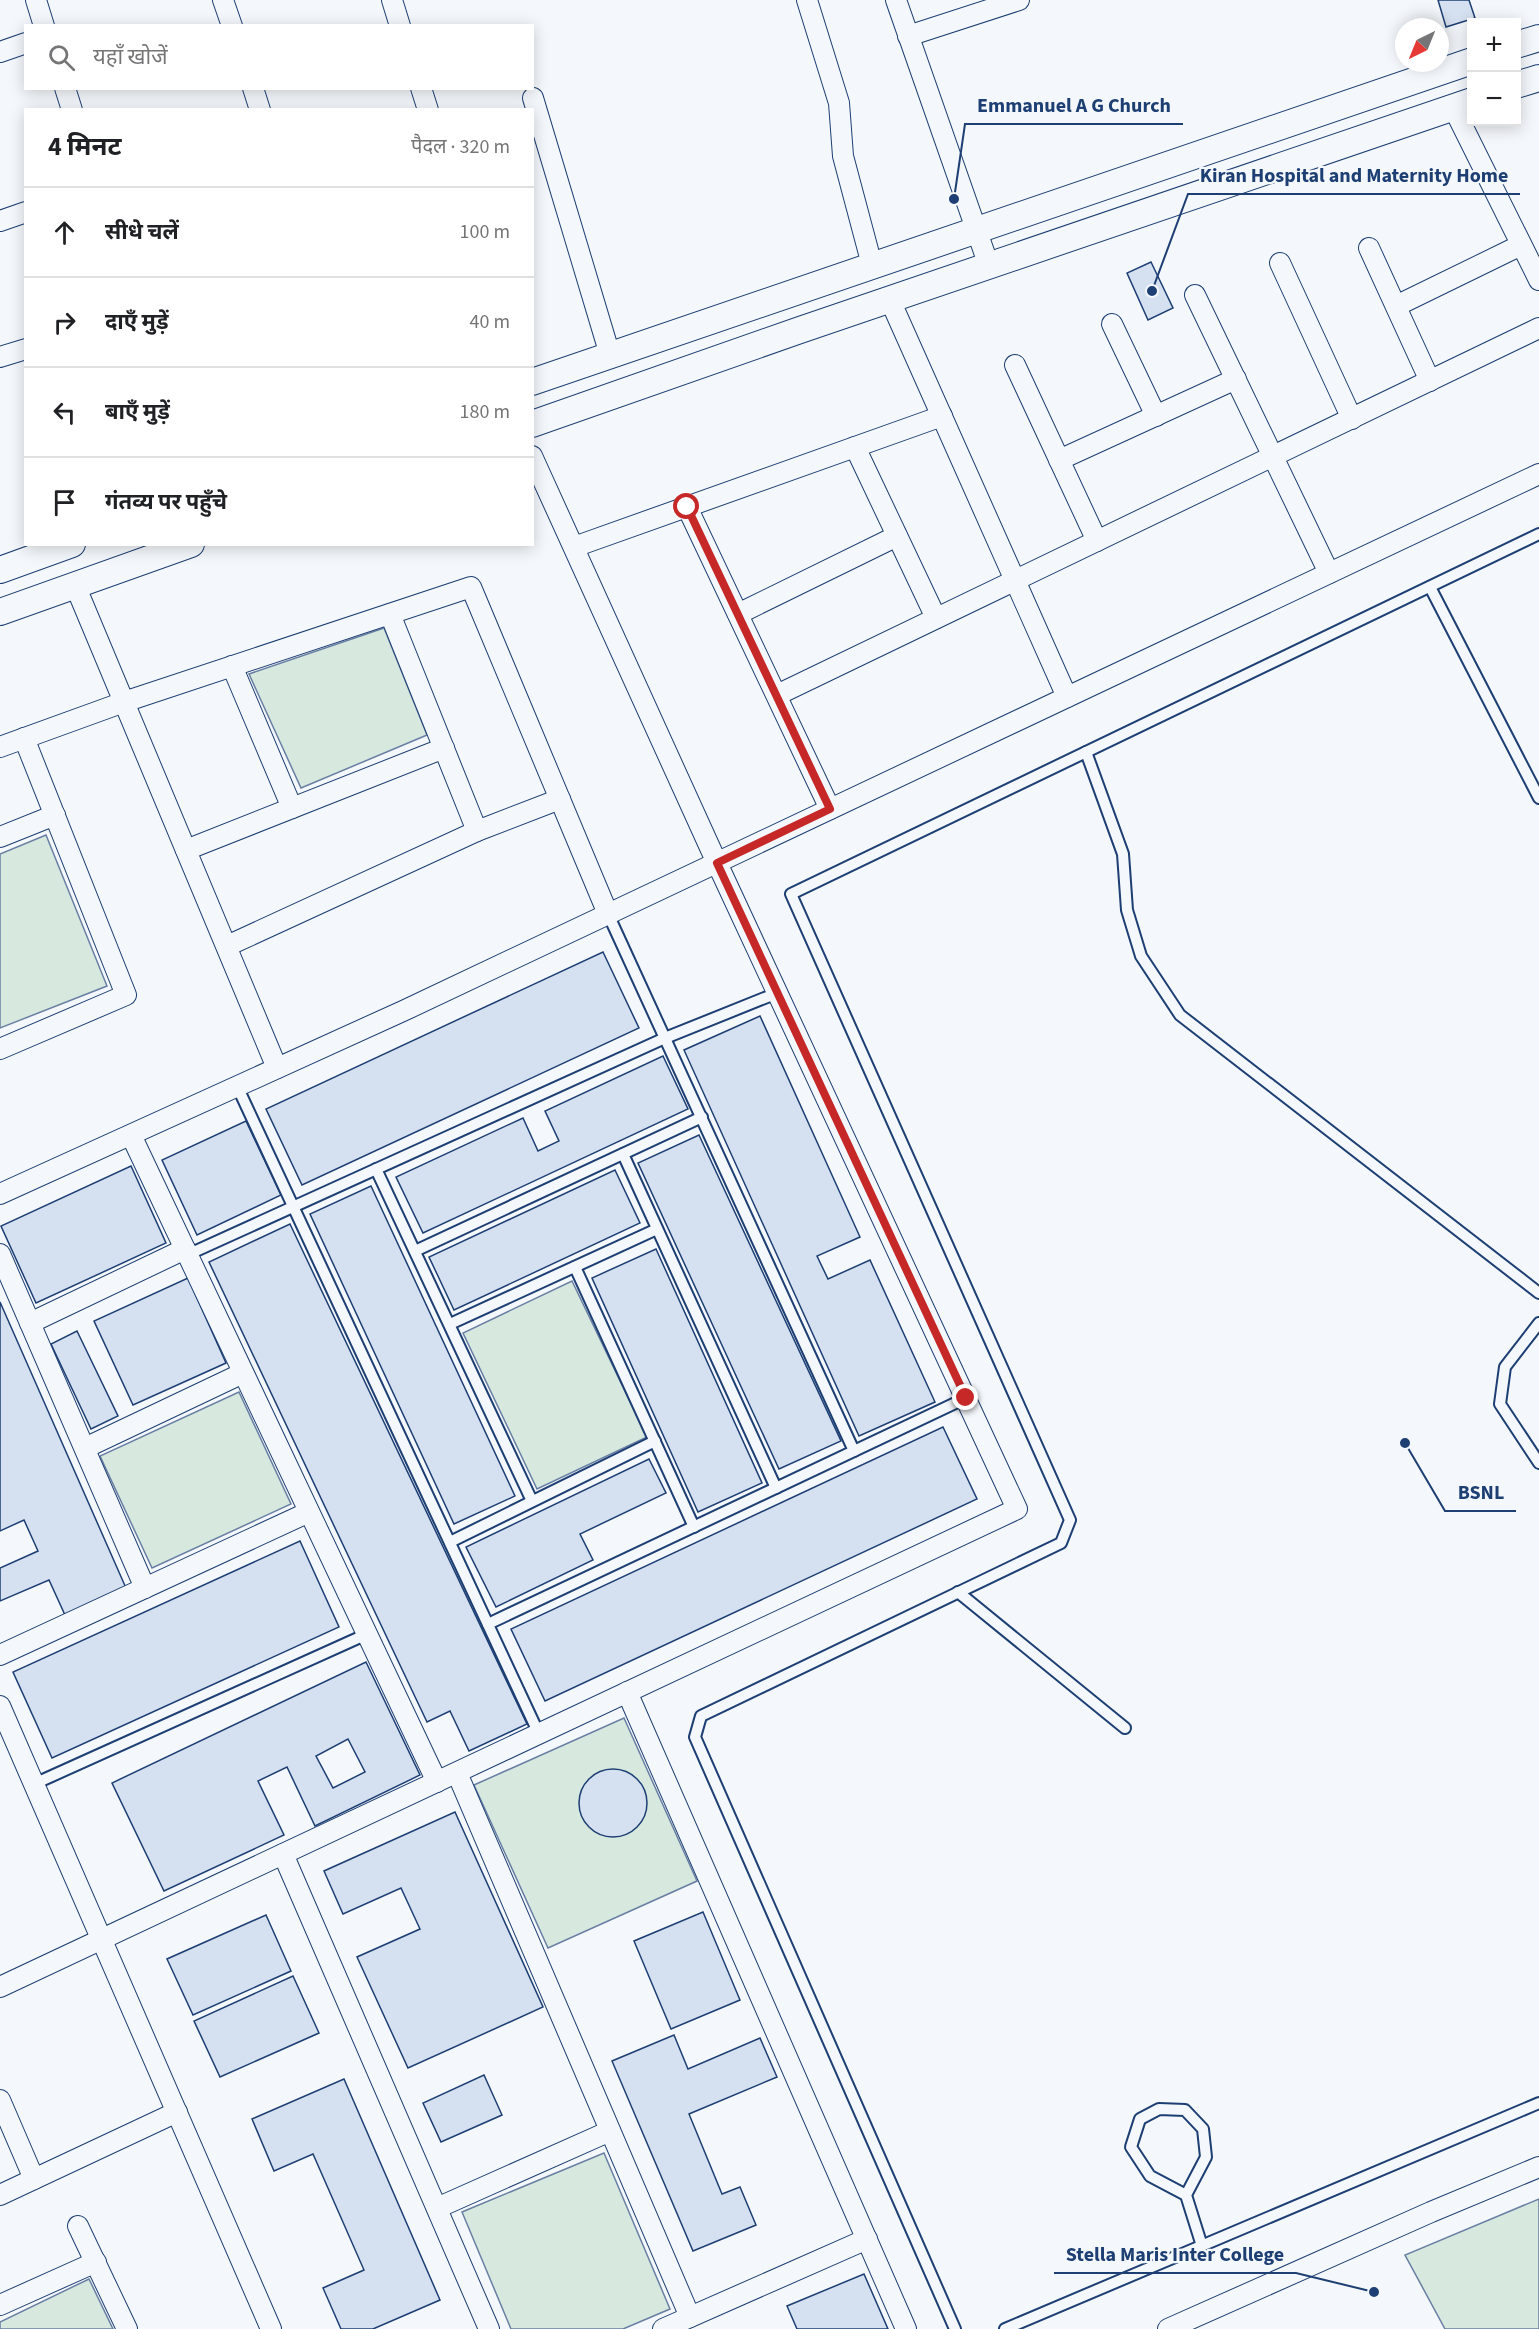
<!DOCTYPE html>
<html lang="hi">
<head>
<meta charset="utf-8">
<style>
  :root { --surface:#fff; --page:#f6f6f6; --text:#202124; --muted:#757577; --line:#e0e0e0 }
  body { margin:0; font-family:"Source Sans 3","Noto Sans Devanagari",sans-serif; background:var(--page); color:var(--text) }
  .controls { position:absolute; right:18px; top:18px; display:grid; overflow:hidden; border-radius:0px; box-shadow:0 3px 15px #0003 }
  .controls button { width:54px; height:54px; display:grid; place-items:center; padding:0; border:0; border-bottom:2px solid var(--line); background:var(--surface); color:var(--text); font:30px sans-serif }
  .compass { position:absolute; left:1395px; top:18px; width:54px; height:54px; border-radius:50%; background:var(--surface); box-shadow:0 3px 15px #0003; rotate:223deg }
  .stop { position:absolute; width:18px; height:18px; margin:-14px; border:4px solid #c62828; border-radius:50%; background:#fff }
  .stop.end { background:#c62828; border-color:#fff; box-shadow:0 2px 6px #0008 }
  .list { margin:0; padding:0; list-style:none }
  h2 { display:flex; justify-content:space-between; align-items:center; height:78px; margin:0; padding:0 24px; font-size:26px }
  h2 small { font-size:20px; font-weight:400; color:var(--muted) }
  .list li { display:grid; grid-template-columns:39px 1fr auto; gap:18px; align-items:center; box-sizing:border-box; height:90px; padding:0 24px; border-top:2px solid var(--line) }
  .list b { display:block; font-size:22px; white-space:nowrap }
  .list em { font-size:20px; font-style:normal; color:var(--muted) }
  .icon { flex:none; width:33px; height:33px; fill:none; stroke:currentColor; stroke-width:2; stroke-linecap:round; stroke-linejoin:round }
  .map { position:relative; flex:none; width:1539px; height:2329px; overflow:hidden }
  .search { position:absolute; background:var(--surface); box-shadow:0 3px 15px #0003; left:24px; top:24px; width:510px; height:66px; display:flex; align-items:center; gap:15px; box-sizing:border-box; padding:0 21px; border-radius:0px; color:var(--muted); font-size:22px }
  .panel { position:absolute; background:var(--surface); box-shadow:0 3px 15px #0003; left:24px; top:108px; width:510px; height:438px; border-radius:0px }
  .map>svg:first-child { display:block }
  .green { fill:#d7e8df; stroke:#687fa3; stroke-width:1.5 }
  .building { fill:#d5e0f0; stroke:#1d3f73; stroke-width:1.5; fill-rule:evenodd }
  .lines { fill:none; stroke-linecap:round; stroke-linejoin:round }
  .service-casing { stroke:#1d3f73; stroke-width:14 }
  .minor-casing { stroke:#1d3f73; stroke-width:22 }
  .tertiary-casing { stroke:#1d3f73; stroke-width:28 }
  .service { stroke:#f4f7fb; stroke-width:10 }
  .minor { stroke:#f4f7fb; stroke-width:20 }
  .tertiary { stroke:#f4f7fb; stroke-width:26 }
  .route { stroke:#c62828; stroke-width:8 }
  .leader { fill:none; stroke:#1d3f73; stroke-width:2 }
  .callout-dot { fill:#1d3f73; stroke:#f4f7fb; stroke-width:2 }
  .callout-label { font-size:20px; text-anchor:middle; font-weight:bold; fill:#1d3f73; stroke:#f4f7fb; stroke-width:4.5; stroke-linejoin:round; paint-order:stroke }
</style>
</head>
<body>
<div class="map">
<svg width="1539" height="2329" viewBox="0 0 1539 2329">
  <rect width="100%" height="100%" fill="#f4f7fb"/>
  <g class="green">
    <path d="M384,628l43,107 -126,53 -52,-114z"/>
    <path d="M46,835l61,151 -107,42v-174z"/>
    <path d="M572,1281l75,156 -110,52 -74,-156z"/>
    <path d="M239,1392l52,112 -139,64 -52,-112z"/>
    <path d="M624,1718l73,163 -149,67 -74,-163z"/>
    <path d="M604,2153l66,156 -47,20h-112l-49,-117z"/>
    <path d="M1539,2199v130h-94l-40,-74z"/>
    <path d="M89,2279l24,50h-113v-7z"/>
  </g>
  <g class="building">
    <path d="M1438,0h31l6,18 -29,9z"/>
    <path d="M1151,262l22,46 -25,12 -21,-47z"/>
    <path d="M603,952l36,76 -337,157 -36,-76z"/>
    <path d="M760,1016l100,221 -43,19 11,23 42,-19 65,142 -76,34 -175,-386z"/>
    <path d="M663,1056l25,53 -265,124 -27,-56 127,-59 15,33 21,-10 -14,-30z"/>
    <path d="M246,1121l35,74 -84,40 -35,-75z"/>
    <path d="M699,1135l142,306 -62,28 -141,-306z"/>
    <path d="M131,1166l35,77 -130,60 -35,-77z"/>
    <path d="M615,1170l25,53 -186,87 -25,-53z"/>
    <path d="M371,1186l144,310 -61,28 -144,-310z"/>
    <path d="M290,1224l237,500 -58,27 -19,-40 -23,11 -218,-460z"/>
    <path d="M656,1249l106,234 -64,29 -106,-234z"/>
    <path d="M188,1278l38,85 -93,42 -39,-84z"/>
    <path d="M0,1302l126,286 -61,27 -16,-35 -49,21v-33l38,-17 -14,-31 -24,11z"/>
    <path d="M77,1331l41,85 -27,13 -40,-85z"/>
    <path d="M943,1427l34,72 -432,202 -34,-72z"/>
    <path d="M649,1459l17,34 -86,41 13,26 -97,47 -30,-60z"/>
    <path d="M300,1541l39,86 -287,131 -39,-86z"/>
    <path d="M366,1662l54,113 -105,51 -28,-59 -29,14 26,54 -120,56 -52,-108zM348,1739l17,33 -32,16 -17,-32z"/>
    <circle cx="613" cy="1803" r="34"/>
    <path d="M455,1812l88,195 -135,61 -51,-111 63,-28 -19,-41 -58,26 -19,-43z"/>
    <path d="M703,1912l37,88 -69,29 -37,-88z"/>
    <path d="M266,1915l25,56 -98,44 -26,-56z"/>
    <path d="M293,1976l26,57 -99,44 -26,-56z"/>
    <path d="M674,2035l14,34 72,-31 17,39 -88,37 33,80 18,-7 16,38 -63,26 -81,-190z"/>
    <path d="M484,2075l18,40 -61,27 -18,-39z"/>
    <path d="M344,2079l96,221 -67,29h-32l-18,-41 41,-18 -51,-116 -39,17 -22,-52z"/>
    <path d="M864,2274l24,55h-91l-10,-23z"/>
  </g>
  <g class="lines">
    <defs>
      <g id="service">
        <path d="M1430,587l109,211"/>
        <path d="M1086,752l37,102 4,56 14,46 39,59 359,278"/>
        <path d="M608,914l246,537"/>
        <path d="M237,1086l302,648"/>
        <path d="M623,1154l153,334"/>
        <path d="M376,1169l156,332"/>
        <path d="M415,1251l287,-134"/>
        <path d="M187,1255l478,-217 112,-45 1,2"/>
        <path d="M575,1267l119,260"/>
        <path d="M1539,1323l-34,44 -5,37 39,59"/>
        <path d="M450,1324l207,-95"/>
        <path d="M450,1542l205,-101"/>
        <path d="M958,1592l167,136"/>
        <path d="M488,1624l478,-226"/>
        <path d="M34,1784l333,-150"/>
        <path d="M1186,2195l20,-38 -3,-28 -18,-19 -26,-1 -19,10 -9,28 19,29 36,19 16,51"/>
        <path d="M955,2329l-260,-592 6,-21 360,-173 9,-23 -279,-626 748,-360"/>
        <path d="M1005,2329l534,-226"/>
      </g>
      <g id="minor">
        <path d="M36,0l8,26"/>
        <path d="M223,0l9,26"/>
        <path d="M392,0l8,26"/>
        <path d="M807,0l32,103 4,53 29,109"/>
        <path d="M896,0l93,266"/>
        <path d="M908,36l111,-36"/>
        <path d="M0,52l26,-9"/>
        <path d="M65,88l7,22"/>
        <path d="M253,88l7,22"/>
        <path d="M421,88l7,22"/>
        <path d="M533,98l77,257"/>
        <path d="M1453,107l86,173"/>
        <path d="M0,221l26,-9"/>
        <path d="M1369,248l61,133"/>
        <path d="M1280,263l72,156"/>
        <path d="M1195,295l134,278"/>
        <path d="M890,300l177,397"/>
        <path d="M1396,306l125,-61"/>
        <path d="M1112,324l44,92"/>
        <path d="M0,357l26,-8"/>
        <path d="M1015,365l82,176"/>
        <path d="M855,447l81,171"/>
        <path d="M1059,460l177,-81"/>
        <path d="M687,507l143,302"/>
        <path d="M574,547l368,-131"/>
        <path d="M75,585l202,483"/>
        <path d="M390,614l87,217"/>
        <path d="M738,614l159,-78"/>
        <path d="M232,666l60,142"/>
        <path d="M777,695l762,-367"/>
        <path d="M0,747l124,-45 347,-115 137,327"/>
        <path d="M0,837l55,-22"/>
        <path d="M186,850l258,-102"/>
        <path d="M227,946l250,-115 83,-32"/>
        <path d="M0,1049l126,-54 -102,-257"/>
        <path d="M131,1135l306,647"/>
        <path d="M0,1194l403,-183 1136,-537"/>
        <path d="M0,1254l145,334"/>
        <path d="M30,1323l155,-74"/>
        <path d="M85,1448l158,-75"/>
        <path d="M0,1655l309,-143"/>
        <path d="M627,1692l279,637"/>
        <path d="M0,1706l271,623"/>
        <path d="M457,1773l233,544"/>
        <path d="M283,1854l206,475"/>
        <path d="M0,1987l1017,-478 -300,-646 -185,-407"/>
        <path d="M0,2100l34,79"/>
        <path d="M0,2195l177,-83"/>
        <path d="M437,2208l173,-77"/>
        <path d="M78,2226l49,103"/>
        <path d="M0,2305l96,-43"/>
        <path d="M663,2329l204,-90"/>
        <path d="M1168,2329l263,-117 108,-45"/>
      </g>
      <g id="tertiary">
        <path d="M1516,45l23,-7"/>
        <path d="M1516,85l23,-7"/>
        <path d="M532,382l940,-321"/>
        <path d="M532,424l268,-94 672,-229"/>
        <path d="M0,570l72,-26"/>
        <path d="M0,612l191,-68"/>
      </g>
    </defs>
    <use href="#service" class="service-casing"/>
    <use href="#minor" class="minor-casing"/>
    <use href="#tertiary" class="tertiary-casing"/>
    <use href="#service" class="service"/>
    <use href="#minor" class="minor"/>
    <use href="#tertiary" class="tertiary"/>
  </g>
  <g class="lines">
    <path class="route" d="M687,507l143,302 -113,54 249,535"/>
  </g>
  <path class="leader" d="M954 199L965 124H1183M1152 291L1188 194H1520M1405 1443L1445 1511H1516M1374 2292L1296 2273H1054"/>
  <g class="callout-dot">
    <circle cx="954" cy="199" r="6"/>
    <circle cx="1152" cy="291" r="6"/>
    <circle cx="1405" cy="1443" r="6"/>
    <circle cx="1374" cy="2292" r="6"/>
  </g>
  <g class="callout-label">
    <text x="1074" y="112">Emmanuel A G Church</text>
    <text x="1354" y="182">Kiran Hospital and Maternity Home</text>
    <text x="1481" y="1499">BSNL</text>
    <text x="1175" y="2261">Stella Maris Inter College</text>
  </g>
</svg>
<div class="controls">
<button>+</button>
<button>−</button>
</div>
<svg class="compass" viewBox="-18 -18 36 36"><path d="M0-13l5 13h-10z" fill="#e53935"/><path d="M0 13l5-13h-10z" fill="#757577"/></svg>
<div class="stop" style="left:687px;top:507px"></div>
<div class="stop end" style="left:966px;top:1398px"></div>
<div class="search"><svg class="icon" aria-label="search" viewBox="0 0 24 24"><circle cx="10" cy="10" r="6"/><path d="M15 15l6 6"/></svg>यहाँ खोजें</div>
<section class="panel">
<h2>4 मिनट<small>पैदल · 320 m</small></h2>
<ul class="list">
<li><svg class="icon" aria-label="ahead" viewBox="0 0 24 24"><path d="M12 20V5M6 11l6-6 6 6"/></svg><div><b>सीधे चलें</b></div><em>100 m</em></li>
<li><svg class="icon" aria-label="right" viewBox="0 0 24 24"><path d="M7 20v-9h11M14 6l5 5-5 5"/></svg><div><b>दाएँ मुड़ें</b></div><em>40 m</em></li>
<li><svg class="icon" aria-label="left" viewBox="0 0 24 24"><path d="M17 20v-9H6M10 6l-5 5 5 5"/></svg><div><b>बाएँ मुड़ें</b></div><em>180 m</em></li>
<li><svg class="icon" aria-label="arrive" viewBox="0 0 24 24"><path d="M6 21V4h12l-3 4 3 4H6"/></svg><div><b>गंतव्य पर पहुँचे</b></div></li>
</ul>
</section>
</div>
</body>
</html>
